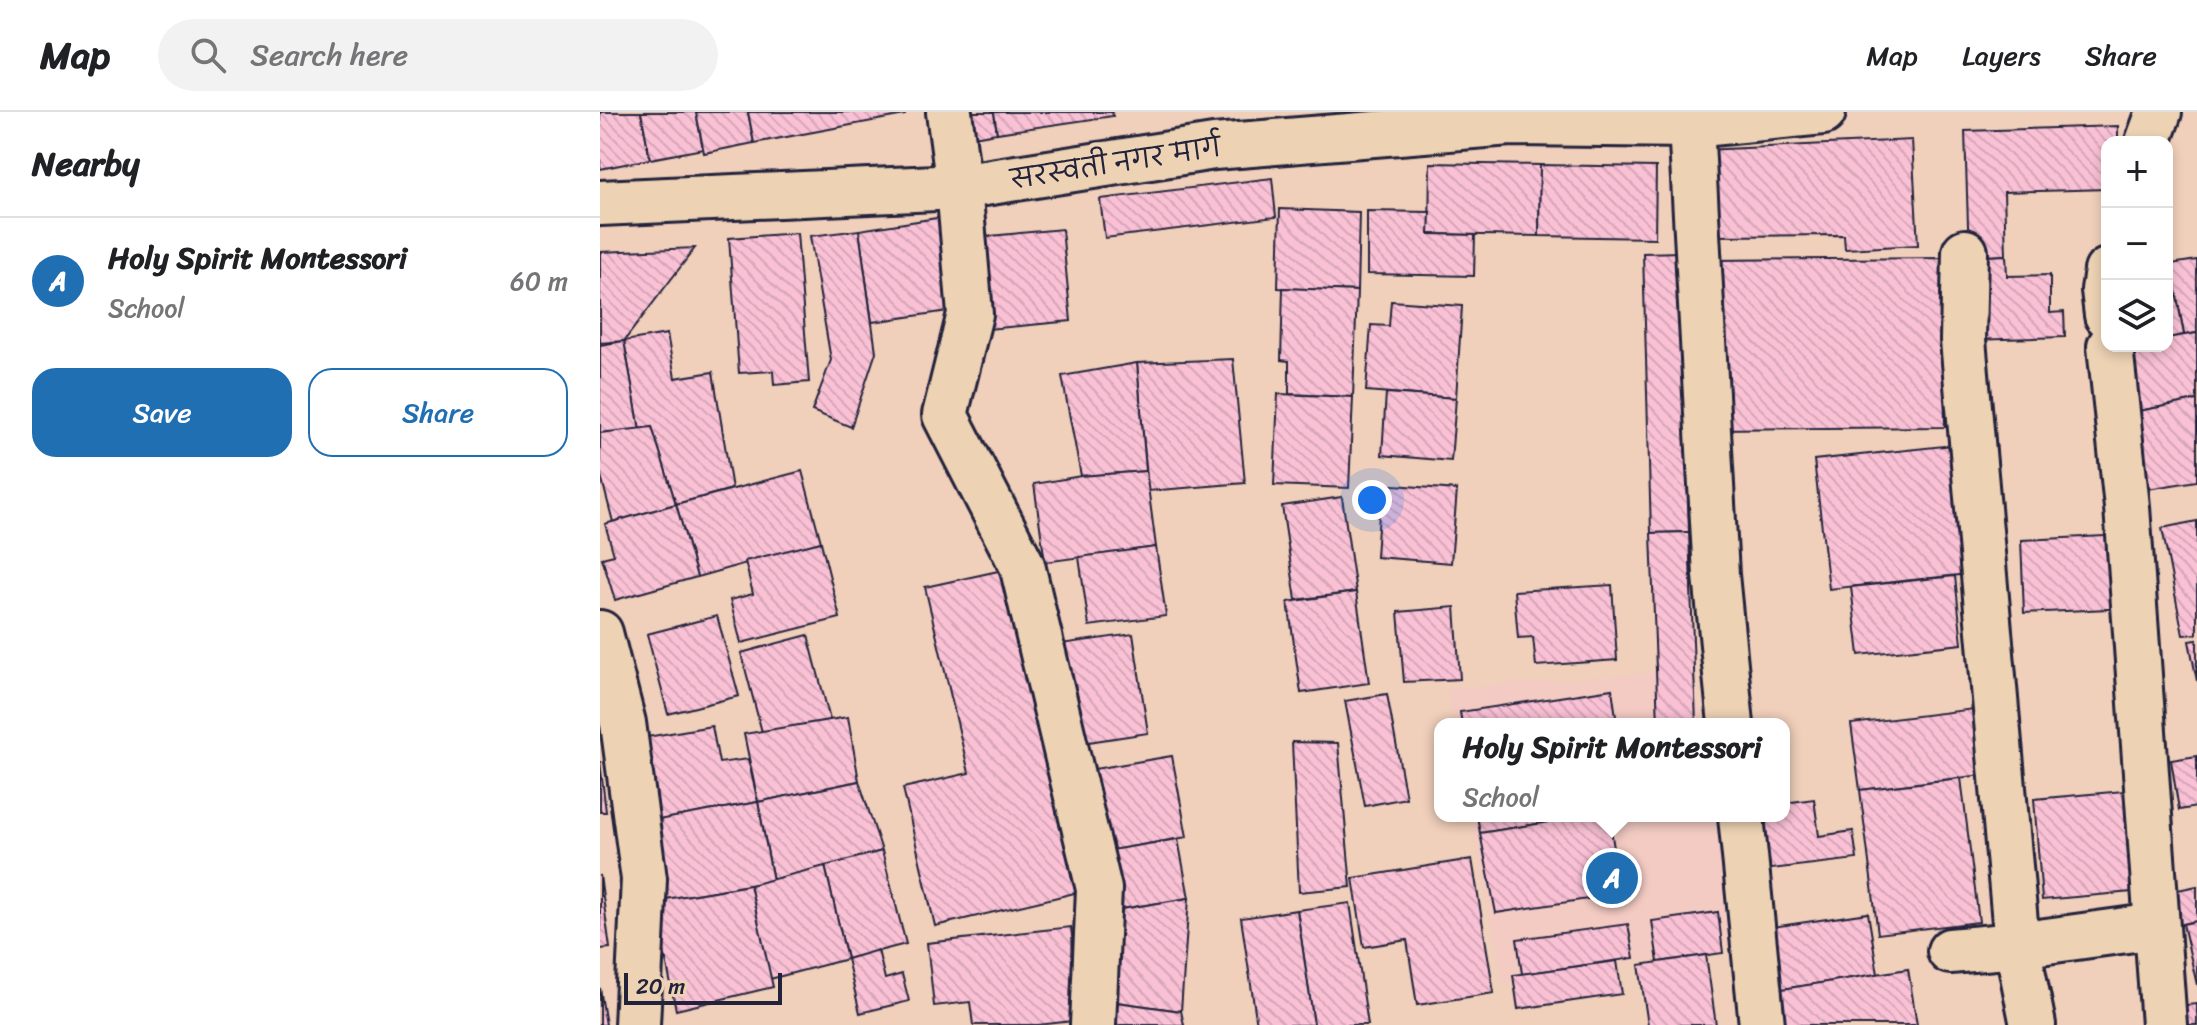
<!DOCTYPE html>
<html lang="en">
<head>
<meta charset="utf-8">
<style>
  :root { --surface:#fff; --page:#f2f2f2; --text:#202124; --muted:#757577; --line:#e0e0e0; --accent:#1f6fb2 }
  body { margin:0; font-family:Sriracha,"Playpen Sans Deva",sans-serif; background:var(--page); color:var(--text) }
  .controls { position:absolute; right:24px; top:24px; display:grid; overflow:hidden; border-radius:16px; box-shadow:0 4px 12px #0003 }
  .controls button { width:72px; height:72px; display:grid; place-items:center; padding:0; border:0; border-bottom:2px solid var(--line); background:var(--surface); color:var(--text); font:40px sans-serif }
  .scale { position:absolute; left:24px; bottom:20px; width:158px; box-sizing:border-box; padding-left:8px; border:4px solid #22223b; border-top:0; font-size:22px; line-height:28px; white-space:nowrap; color:#22223b; -webkit-text-stroke:6px #edd2b4; paint-order:stroke }
  .you { position:absolute; left:772px; top:388px; width:28px; height:28px; margin:-20px; border:6px solid #fff; border-radius:50%; background:#1a73e8; box-shadow:0 0 0 12px #1a73e833 }
  .badge { display:grid; place-items:center; width:52px; height:52px; border-radius:50%; background:var(--accent); color:#fff; font-size:26px; font-weight:700 }
  .pin { position:absolute; translate:-50% -50%; border:4px solid #fff; box-shadow:0 2px 8px #0006 }
  .popup { position:absolute; left:834px; top:606px; width:356px; height:104px; box-sizing:border-box; display:grid; place-content:center; border-radius:16px; background:var(--surface); filter:drop-shadow(0 2px 6px #0005); font-size:26px; white-space:nowrap; color:var(--muted) }
  .popup b { font-size:30px; color:var(--text) }
  .popup::after { content:''; position:absolute; left:50%; top:100%; margin-left:-16px; border:16px solid transparent; border-top-color:var(--surface) }
  .list { margin:0; padding:0; list-style:none }
  h2 { display:flex; justify-content:space-between; align-items:center; height:104px; margin:0; padding:0 32px; font-size:34px }
  h2 small { font-size:26px; font-weight:400; color:var(--muted) }
  .list li { display:grid; grid-template-columns:52px 1fr auto; gap:24px; align-items:center; box-sizing:border-box; height:128px; padding:0 32px; border-top:2px solid var(--line) }
  .list b { display:block; font-size:30px; white-space:nowrap }
  .list p { margin:0; font-size:26px; white-space:nowrap; color:var(--muted) }
  .list em { font-size:26px; font-style:normal; color:var(--muted) }
  .actions { display:flex; gap:16px; padding:24px 32px }
  .actions a { flex:1; padding:18px 0; border:2px solid var(--accent); border-radius:24px; text-align:center; font-size:28px; color:var(--accent) }
  .actions .main { background:var(--accent); color:#fff }
  .icon { flex:none; width:44px; height:44px; fill:none; stroke:currentColor; stroke-width:2; stroke-linecap:round; stroke-linejoin:round }
  .map { position:relative; flex:none; width:1597px; height:913px; overflow:hidden }
  header { display:flex; align-items:center; gap:48px; box-sizing:border-box; height:112px; padding:0 40px; background:var(--surface); border-bottom:2px solid var(--line) }
  header strong { font-size:38px }
  nav { display:flex; gap:44px; margin-inline-start:auto; font-size:28px }
  .search { width:560px; height:72px; background:var(--page); display:flex; align-items:center; gap:20px; box-sizing:border-box; padding:0 28px; border-radius:44px; color:var(--muted); font-size:30px }
  main { display:flex }
  aside { flex:1; background:var(--surface) }
  .map>svg:first-child { display:block }
  .built { fill:#f3cbc3 }
  .building { fill:url(#building-back-hatch); stroke:#22223b; stroke-width:2 }
  .lines { fill:none; stroke-linecap:round; stroke-linejoin:round }
  .minor-casing { stroke:#22223b; stroke-width:50 }
  .secondary-casing { stroke:#22223b; stroke-width:50 }
  .minor { stroke:#edd2b4; stroke-width:44 }
  .secondary { stroke:#edd2b4; stroke-width:44 }
  .labels { text-anchor:middle; stroke-width:8; stroke-linejoin:round; paint-order:stroke }
  .street-label { font-size:26px; fill:#22223b; stroke:#edd2b4 }
</style>
</head>
<body>
<header>
<strong>Map</strong>
<div class="search"><svg class="icon" aria-label="search" viewBox="0 0 24 24"><circle cx="10" cy="10" r="6"/><path d="M15 15l6 6"/></svg>Search here</div>
<nav><a>Map</a><a>Layers</a><a>Share</a></nav>
</header>
<main>
<aside>
<h2>Nearby<small></small></h2>
<ul class="list">
<li><span class="badge">A</span><div><b>Holy Spirit Montessori</b><p>School</p></div><em>60 m</em></li>
</ul>
<div class="actions"><a class="main">Save</a><a>Share</a></div>
</aside>
<div class="map">
<svg width="1597" height="913" viewBox="0 0 1597 913">
  <defs>
    <pattern id="building-back-hatch" width="6" height="6" patternUnits="userSpaceOnUse" patternTransform="scale(2)"><rect width="6" height="6" fill="#fac1d5"/><path d="M-1 5l2 2M0 0l6 6M5-1l2 2" fill="none" stroke="#d6a6b8"/></pattern>
  </defs>
  <rect width="100%" height="100%" fill="#f0cfbb"/>
  <filter id="ink" filterUnits="userSpaceOnUse"><feTurbulence type="fractalNoise" baseFrequency=".0125" numOctaves="2"/><feDisplacementMap in="SourceGraphic" scale="16" xChannelSelector="R" yChannelSelector="G"/><feConvolveMatrix kernelMatrix="1 2 1 2 8 2 1 2 1" color-interpolation-filters="sRGB"/></filter>
  <g filter="url(#ink)">
    <g class="built">
      <path d="M1089,558l16,54h-251l-7,-35z"/>
      <path d="M871,704h261l18,125 -247,43z"/>
    </g>
    <g class="building">
      <path d="M0,0h41l9,47 -50,10z"/>
      <path d="M41,0h55l7,37 -53,10z"/>
      <path d="M96,0h52l6,31 -50,10z"/>
      <path d="M148,0h157v3l-151,28z"/>
      <path d="M357,0h37l3,21 -36,6z"/>
      <path d="M394,0h118l1,4 -116,17z"/>
      <path d="M1518,14v16h-11v47l-103,3 2,63 -37,2 -4,-126z"/>
      <path d="M1312,28l6,105 -73,4 -1,-14 -142,1 1,-86z"/>
      <path d="M830,51l110,2 -1,71 -110,-2z"/>
      <path d="M940,53l116,2 -1,71 -116,-2z"/>
      <path d="M672,66l4,39 -171,21 -5,-39z"/>
      <path d="M680,97l79,3 -2,79 -79,-3z"/>
      <path d="M767,99l63,1 -1,22 46,1 -1,41 -107,-2z"/>
      <path d="M350,104l13,93 -91,13 -13,-92z"/>
      <path d="M462,117l9,92 -93,9 -9,-92z"/>
      <path d="M259,118l17,122 -25,75 -39,-16 19,-51 -21,-124z"/>
      <path d="M197,121l12,149 -35,3 -1,-14 -34,2 -10,-135z"/>
      <path d="M95,136l-71,93 -24,2v-91z"/>
      <path d="M1081,140l8,280 -38,1 -8,-280z"/>
      <path d="M1406,143l1,21 43,-1v38l14,-1 1,25 -92,3 -4,-83z"/>
      <path d="M1342,146l3,169 -230,2 -2,-169z"/>
      <path d="M1597,148v73l-13,2 -13,-71z"/>
      <path d="M1571,152l13,71 -17,3v-73z"/>
      <path d="M683,176l74,3 -4,106 -64,-3v-33l-8,-1z"/>
      <path d="M791,189l71,5 -6,92 -90,-7 5,-66 18,1z"/>
      <path d="M1597,221v67l-69,13 -7,-67h46v-8z"/>
      <path d="M67,222l8,44 38,-6 19,117 -56,15 -24,-77 -12,3 -16,-89z"/>
      <path d="M24,229l16,89 -40,3v-88z"/>
      <path d="M633,247l12,124 -97,8 -11,-128z"/>
      <path d="M537,251l9,108 -65,5 -19,-100z"/>
      <path d="M786,281l70,5 -5,63 -69,-6z"/>
      <path d="M678,282l75,3 -4,91 -75,-3z"/>
      <path d="M1597,288v81l-50,8 -19,-76z"/>
      <path d="M52,315l24,77 -63,18 -13,-50v-39z"/>
      <path d="M1353,333l15,129 -139,15 -15,-129z"/>
      <path d="M202,359l19,71 -124,35 -21,-73z"/>
      <path d="M546,359l10,76 -111,15 -11,-78 47,-8z"/>
      <path d="M781,372l76,6 -6,73 -75,-6z"/>
      <path d="M742,385l14,95 -60,8 -14,-94z"/>
      <path d="M76,392l21,73 -82,23 -13,-42 12,-3 -9,-31z"/>
      <path d="M1597,409v113l-14,1 -21,-107z"/>
      <path d="M1089,420l7,192h-38l-7,-191z"/>
      <path d="M1525,423l4,73 -105,5 -3,-73z"/>
      <path d="M221,430l19,76 -99,25 -11,-43 23,-6 -8,-33z"/>
      <path d="M556,435l10,69 -77,10 -10,-69z"/>
      <path d="M403,458l76,322 -144,34 -32,-138 66,-15 -44,-186z"/>
      <path d="M1355,464l7,68 -103,11 -8,-68z"/>
      <path d="M1012,473l5,75 -81,6 -3,-29 -15,1 -4,-47z"/>
      <path d="M756,480l13,91 -68,10 -13,-91z"/>
      <path d="M855,495l5,72 -56,3 -6,-70z"/>
      <path d="M117,504l22,80 -71,18 -21,-80z"/>
      <path d="M533,522l15,99 -73,11 -15,-100z"/>
      <path d="M208,523l22,85 -68,12 -21,-79z"/>
      <path d="M1597,528v41l-8,-40z"/>
      <path d="M1012,577l5,35h-155l-2,-12z"/>
      <path d="M787,582l19,104 -41,8 -20,-105z"/>
      <path d="M1382,596l9,66 -131,16 -9,-66z"/>
      <path d="M248,605l11,64 -101,21 -14,-68z"/>
      <path d="M112,614l7,37 29,-4 10,43 -104,19 -19,-82z"/>
      <path d="M692,630l46,1 13,144 -52,5z"/>
      <path d="M572,644l15,81 -91,16 4,-52 -6,-32z"/>
      <path d="M1597,644v51l-18,3 -8,-50z"/>
      <path d="M0,649l6,51h-6z"/>
      <path d="M1361,666l18,144 -101,12 -18,-144z"/>
      <path d="M259,669l23,70 -109,30 -15,-79z"/>
      <path d="M1535,678l8,101 -101,9 -8,-101z"/>
      <path d="M1214,687l5,37 34,-5 4,28 -94,11 -6,-54h27v-13z"/>
      <path d="M158,690l15,79 -119,20 -7,-79z"/>
      <path d="M877,704h110l-107,17z"/>
      <path d="M987,704h22l12,78 -125,19 -16,-80z"/>
      <path d="M578,727l11,59 -67,11 -3,-19 -20,-38z"/>
      <path d="M282,739l24,93 -59,15 -22,-93z"/>
      <path d="M872,747l22,134 -77,12 -10,-65 -43,7 -11,-69z"/>
      <path d="M225,754l22,93 -77,20 -20,-94z"/>
      <path d="M0,763l10,73 -10,1z"/>
      <path d="M150,773l23,102 -97,23 -22,-109z"/>
      <path d="M1597,774v35l-27,6 -7,-34z"/>
      <path d="M589,786l-8,113 -79,-11 20,-91z"/>
      <path d="M750,791l18,122h-54l-17,-115z"/>
      <path d="M697,798l17,115h-57l-16,-107z"/>
      <path d="M1118,800l5,41 -65,9 -6,-41z"/>
      <path d="M1268,801l10,61 -102,16 -10,-62z"/>
      <path d="M1597,809v64l-14,-61z"/>
      <path d="M1028,812l6,34 -112,16 -5,-35z"/>
      <path d="M471,815l10,93 -43,5h-65l-3,-23 -36,4 -7,-63z"/>
      <path d="M278,838l7,29 17,-5 7,27 -49,12 -13,-54z"/>
      <path d="M1106,843l10,70h-68l-9,-60z"/>
      <path d="M1017,849l5,33 -104,15 -5,-34z"/>
      <path d="M1308,857l9,56h-136l-5,-35z"/>
      <path d="M0,876l6,37h-6z"/>
      <path d="M502,888l79,11 3,14h-81z"/>
      <path d="M1597,892v21h-20l-2,-19z"/>
    </g>
    <g class="lines">
      <defs>
        <g id="minor">
          <path d="M349,0l10,75 11,127 -25,101 77,150 77,324 -6,136"/>
          <path d="M1091,13l25,450 15,149"/>
          <path d="M1548,30l11,-30"/>
          <path d="M1365,140l-2,88 54,605 16,80"/>
          <path d="M1507,159l-3,19 3,25"/>
          <path d="M1510,234l17,161 37,518"/>
          <path d="M0,521l23,90 21,156 -7,146"/>
          <path d="M1141,704l21,209"/>
          <path d="M1350,839l67,-6 139,-19"/>
        </g>
        <path id="secondary" d="M0,91l359,-16 255,-40 296,-24 181,2 132,-13"/>
      </defs>
      <use href="#minor" class="minor-casing"/>
      <use href="#secondary" class="secondary-casing"/>
      <use href="#minor" class="minor"/>
      <use href="#secondary" class="secondary"/>
    </g>
  </g>
  <g class="labels">
    <g class="street-label">
      <text transform="translate(516 51) rotate(-9)" y="9">सरस्वती नगर मार्ग</text>
    </g>
  </g>
</svg>
<div class="controls">
<button>+</button>
<button>−</button>
<button><svg class="icon" aria-label="layers" viewBox="0 0 24 24"><path d="M12 4l9 5-9 5-9-5zM3 14l9 5 9-5"/></svg></button>
</div>
<div class="scale">20 m</div>
<div class="you"></div>
<div class="pin badge" style="left:1012px;top:766px">A</div>
<div class="popup"><b>Holy Spirit Montessori</b>School</div>
</div>
</main>
</body>
</html>
